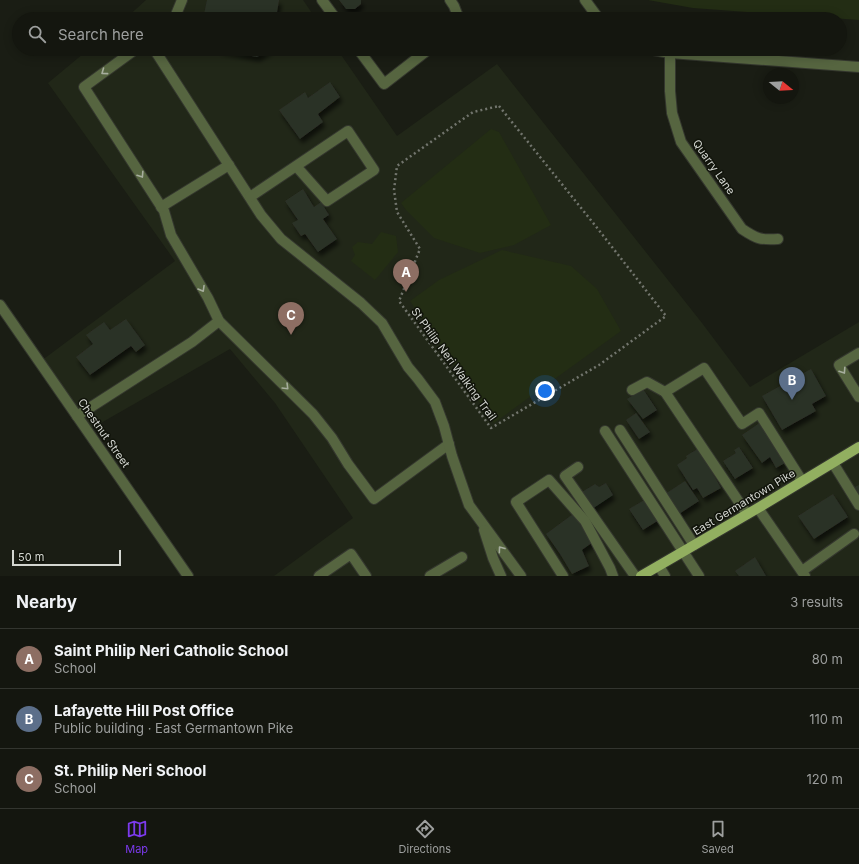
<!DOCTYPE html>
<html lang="en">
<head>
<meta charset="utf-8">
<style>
  :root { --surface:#14160f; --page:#1d1f18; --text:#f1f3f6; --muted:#9d9f9e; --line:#33352f; --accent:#7c3aed }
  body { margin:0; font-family:Inter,sans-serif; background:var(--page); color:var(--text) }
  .compass { position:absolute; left:763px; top:68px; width:36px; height:36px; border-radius:50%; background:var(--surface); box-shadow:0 2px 10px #0003; rotate:108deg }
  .scale { position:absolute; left:12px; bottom:10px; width:109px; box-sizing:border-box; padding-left:4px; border:2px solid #d3d6d0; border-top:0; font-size:11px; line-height:14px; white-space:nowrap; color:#d3d6d0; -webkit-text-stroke:3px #11140b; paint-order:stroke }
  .you { position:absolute; left:545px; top:391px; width:14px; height:14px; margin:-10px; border:3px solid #fff; border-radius:50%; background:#1a73e8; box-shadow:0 0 0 6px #1a73e833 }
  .badge { display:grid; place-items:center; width:26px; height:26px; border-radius:50%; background:var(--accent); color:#fff; font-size:13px; font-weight:700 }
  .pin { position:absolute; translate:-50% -33px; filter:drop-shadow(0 1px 2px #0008) }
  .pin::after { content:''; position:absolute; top:21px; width:14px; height:12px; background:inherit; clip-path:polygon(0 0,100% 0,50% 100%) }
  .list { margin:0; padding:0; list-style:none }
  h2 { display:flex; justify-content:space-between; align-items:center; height:52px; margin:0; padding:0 16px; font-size:17px }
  h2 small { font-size:13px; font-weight:400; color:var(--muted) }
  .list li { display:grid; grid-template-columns:26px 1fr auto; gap:12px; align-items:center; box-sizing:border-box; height:60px; padding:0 16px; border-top:1px solid var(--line) }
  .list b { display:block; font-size:15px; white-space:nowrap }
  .list p { margin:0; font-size:13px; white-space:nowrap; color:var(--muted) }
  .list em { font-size:13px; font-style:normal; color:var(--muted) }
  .icon { flex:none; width:22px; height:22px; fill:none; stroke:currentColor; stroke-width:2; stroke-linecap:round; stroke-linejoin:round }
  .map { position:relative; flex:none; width:859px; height:576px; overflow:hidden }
  .search { position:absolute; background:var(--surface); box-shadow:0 2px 10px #0003; left:12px; right:12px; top:12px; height:44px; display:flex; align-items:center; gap:10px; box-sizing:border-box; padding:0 14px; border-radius:22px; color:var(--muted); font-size:15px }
  .sheet { height:232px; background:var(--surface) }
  nav { display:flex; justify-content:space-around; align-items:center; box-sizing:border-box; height:56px; border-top:1px solid var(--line); background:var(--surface); font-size:11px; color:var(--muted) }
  nav a { display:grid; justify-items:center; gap:2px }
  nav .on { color:var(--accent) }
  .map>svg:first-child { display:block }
  .built { fill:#212718 }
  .green { fill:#232d14 }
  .building { fill:#2c3027; filter:url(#shadow) }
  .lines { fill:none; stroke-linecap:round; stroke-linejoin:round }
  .minor-casing { stroke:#34372e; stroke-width:12 }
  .major-casing { stroke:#34372e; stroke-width:12 }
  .path { stroke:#72756d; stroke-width:2.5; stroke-dasharray:2 3; stroke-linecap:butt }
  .minor { stroke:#566540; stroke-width:10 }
  .major { stroke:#92af60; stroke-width:10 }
  .oneway { stroke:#a7ae9e }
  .labels { text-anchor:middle; stroke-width:3; stroke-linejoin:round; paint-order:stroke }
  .street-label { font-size:11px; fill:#d3d6d0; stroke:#11140b }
</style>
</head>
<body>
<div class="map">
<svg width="859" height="576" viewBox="0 0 859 576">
  <defs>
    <filter id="shadow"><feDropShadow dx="2.5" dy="4.5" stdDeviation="2" flood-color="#0009"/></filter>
  </defs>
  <rect width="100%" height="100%" fill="#1a1d14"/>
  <g class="built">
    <path d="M146,0h157l13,19h-191z"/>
    <path d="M89,49h248l60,87 100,-72 205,259 48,64 109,-65v254h-585l79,-58 -78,-115 -45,-54 -143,82 -46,-70 134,-100 -127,-178z"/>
  </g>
  <g class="green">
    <path d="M648,0h211v20l-166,-12z"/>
    <path d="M491,129l8,3 52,93 -37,20 -34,8 -46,-15 -28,-28 -5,-7z"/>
    <path d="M381,232l15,4 2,16 -23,28 -24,-19 4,-6 -3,-8 6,-5 14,2z"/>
    <path d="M502,250l69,16 26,23 24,42 -127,92 -84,-122 29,-21z"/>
  </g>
  <g class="building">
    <path d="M207,0h72l-3,19h-73z"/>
    <path d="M339,0h22v4l-6,5h-9z"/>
    <path d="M219,49h52l-14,8 -38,-7z"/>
    <path d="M330,82l10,15 -22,17 5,8 -23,17 -21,-29 26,-18 3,6z"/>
    <path d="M303,189l11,18 7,-5 8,13 -6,4 14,20 -19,13 -13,-18 -4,2 -9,-13 6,-3 -13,-19z"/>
    <path d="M126,319l19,26 -9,7 -5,-6 -41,29 -14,-18 17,-13 -7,-9 18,-13 6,8z"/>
    <path d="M811,369l15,27 -14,8 4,7 -34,19 -20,-34z"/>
    <path d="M643,389l14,21 -14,9 -16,-20z"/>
    <path d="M636,413l14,19 -11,7 -13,-19z"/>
    <path d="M761,422l18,28 -2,2 8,11 -9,5 -6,-11 -8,6 -20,-28z"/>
    <path d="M739,447l14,21 -18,11 -12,-18 13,-8 -2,-3z"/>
    <path d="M699,448l22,40 -18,10 -6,-10 -4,2 -16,-25 10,-7 -1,-2z"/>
    <path d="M685,481l14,20 -20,13 -14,-20z"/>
    <path d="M606,483l7,12 -21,14 -10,-17 13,-8 4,3z"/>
    <path d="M859,485v14l-6,-11z"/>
    <path d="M833,494l15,23 -34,22 -16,-23z"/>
    <path d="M646,499l13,21 -16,10 -14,-21z"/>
    <path d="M573,514l20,28 -11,8 7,16 -17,8 -12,-20 -14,-20z"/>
    <path d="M755,557l11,19h-27l-4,-5z"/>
  </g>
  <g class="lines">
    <defs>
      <g id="minor">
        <path d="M322,0l14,19"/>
        <path d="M450,0l4,6 5,13"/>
        <path d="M585,0l14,19"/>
        <path d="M173,19l2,-2 7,-17"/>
        <path d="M136,49l-52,38 80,124 7,24 37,63 11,23 94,93 19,24 16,26 26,35 75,-55"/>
        <path d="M154,49l107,166 20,24 80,64 21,20 26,44 10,12 17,23 9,24 8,30 17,49 52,71"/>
        <path d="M358,49l26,35 45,-35"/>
        <path d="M648,49l22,4 189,14"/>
        <path d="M670,53v38l2,22 9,29 61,87c15,10 18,11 36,10"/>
        <path d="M250,197l98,-66 26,39 -47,31 -31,-35"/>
        <path d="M161,207l68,-42"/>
        <path d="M0,305l188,271"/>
        <path d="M859,353l-20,12 20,32"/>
        <path d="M632,390l15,-8 18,10"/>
        <path d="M77,416l115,-74 27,-21"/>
        <path d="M620,430l74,115"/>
        <path d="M605,431l94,145"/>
        <path d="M833,463l26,42"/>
        <path d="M578,467l-13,9 70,100"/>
        <path d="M758,508l47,68"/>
        <path d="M747,514l-82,-122 39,-24 38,56 17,-11 43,68"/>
        <path d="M484,530l9,28 8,18"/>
        <path d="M659,566l6,10"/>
        <path d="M802,571l52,-37"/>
        <path d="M319,576l32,-22 15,22"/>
        <path d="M430,576l32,-19"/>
        <path d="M563,576l-47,-74 33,-22 36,41 25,47 3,8"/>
      </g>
      <path id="major" d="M641,576l117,-68 101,-61"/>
    </defs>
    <use href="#minor" class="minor-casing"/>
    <use href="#major" class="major-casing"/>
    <path class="path" d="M499,106l99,123 68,87 -67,49 -108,63 -92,-127 21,-52 -23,-37 -3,-22 3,-24 76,-54z"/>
    <use href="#minor" class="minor"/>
    <use href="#major" class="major"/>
  </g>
  <defs><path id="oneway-chevron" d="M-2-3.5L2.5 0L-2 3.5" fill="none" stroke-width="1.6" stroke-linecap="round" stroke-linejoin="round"/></defs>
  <g class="oneway">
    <use href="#oneway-chevron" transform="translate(104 72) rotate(144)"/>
    <use href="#oneway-chevron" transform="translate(141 175) rotate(57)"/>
    <use href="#oneway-chevron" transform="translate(202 289) rotate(60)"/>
    <use href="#oneway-chevron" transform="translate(843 371) rotate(57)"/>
    <use href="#oneway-chevron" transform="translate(286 387) rotate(45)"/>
    <use href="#oneway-chevron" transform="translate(501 549) rotate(-126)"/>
  </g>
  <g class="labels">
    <g class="street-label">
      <text transform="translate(714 167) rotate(55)" y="4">Quarry Lane</text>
      <text transform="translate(454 364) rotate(54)" y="4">St Philip Neri Walking Trail</text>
      <text transform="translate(104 433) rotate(55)" y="4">Chestnut Street</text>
      <text transform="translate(744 502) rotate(-31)" y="4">East Germantown Pike</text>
    </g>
  </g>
</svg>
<svg class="compass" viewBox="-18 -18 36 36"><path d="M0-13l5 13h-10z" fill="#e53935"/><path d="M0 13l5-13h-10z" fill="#9d9f9e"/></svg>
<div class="scale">50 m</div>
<div class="you"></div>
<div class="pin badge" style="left:406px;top:292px;background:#8d6e63">A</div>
<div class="pin badge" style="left:792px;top:400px;background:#5c6f8a">B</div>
<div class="pin badge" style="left:291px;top:335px;background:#8d6e63">C</div>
<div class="search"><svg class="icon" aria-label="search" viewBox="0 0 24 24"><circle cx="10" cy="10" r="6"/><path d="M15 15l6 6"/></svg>Search here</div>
</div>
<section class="sheet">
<h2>Nearby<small>3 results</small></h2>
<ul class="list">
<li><span class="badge" style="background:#8d6e63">A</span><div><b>Saint Philip Neri Catholic School</b><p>School</p></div><em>80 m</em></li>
<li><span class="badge" style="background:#5c6f8a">B</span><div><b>Lafayette Hill Post Office</b><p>Public building · East Germantown Pike</p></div><em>110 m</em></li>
<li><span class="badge" style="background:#8d6e63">C</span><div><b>St. Philip Neri School</b><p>School</p></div><em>120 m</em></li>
</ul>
</section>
<nav>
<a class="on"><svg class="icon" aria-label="map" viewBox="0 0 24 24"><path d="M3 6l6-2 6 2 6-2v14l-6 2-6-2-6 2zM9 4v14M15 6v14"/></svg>Map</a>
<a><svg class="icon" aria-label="directions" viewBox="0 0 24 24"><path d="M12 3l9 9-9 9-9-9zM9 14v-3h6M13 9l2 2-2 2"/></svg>Directions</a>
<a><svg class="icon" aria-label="saved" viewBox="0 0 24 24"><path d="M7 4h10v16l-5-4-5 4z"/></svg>Saved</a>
</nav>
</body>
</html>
